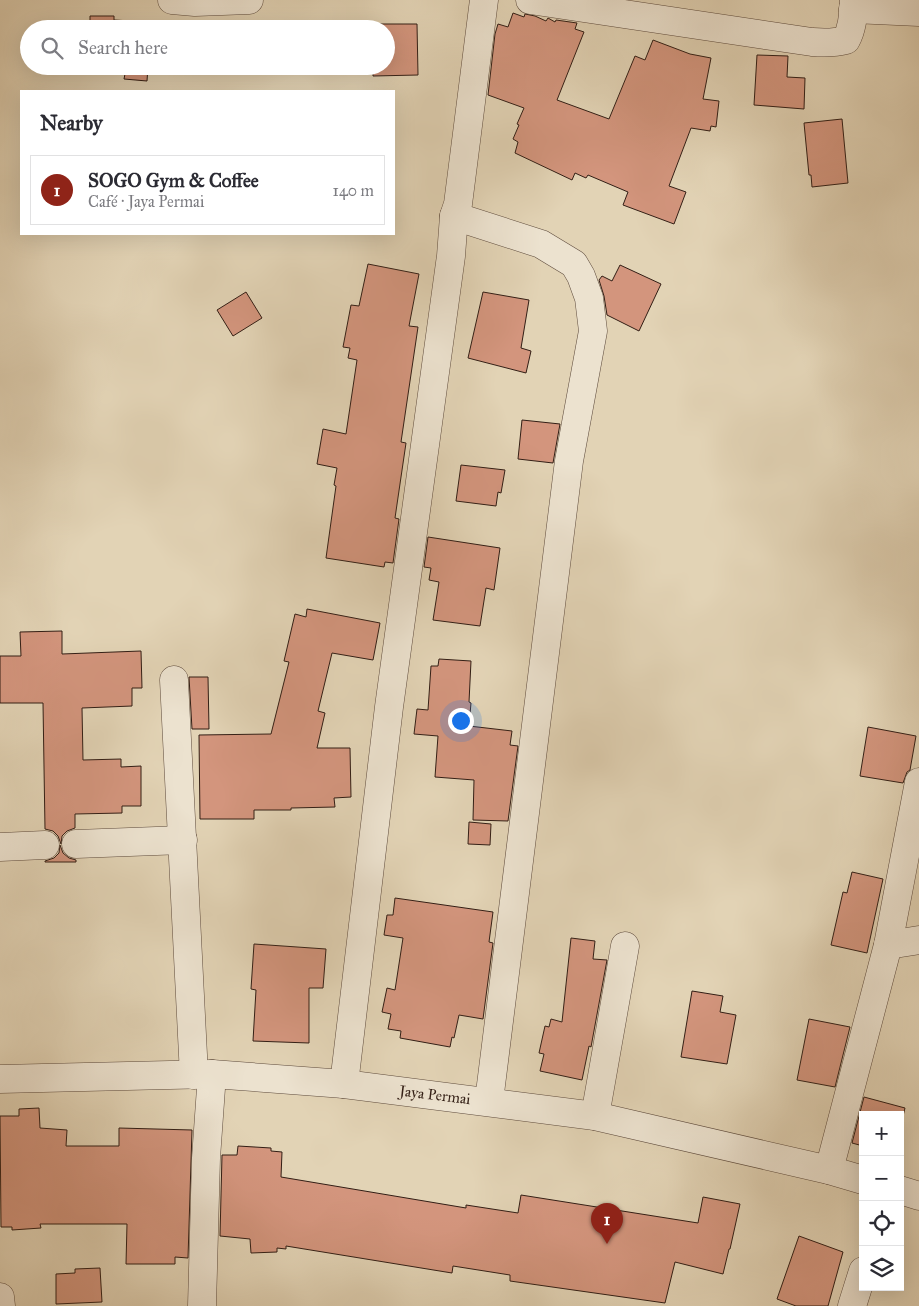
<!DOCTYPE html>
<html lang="en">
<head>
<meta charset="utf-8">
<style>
  :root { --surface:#fff; --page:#f2f2f3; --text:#2b2b33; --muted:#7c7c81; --line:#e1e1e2; --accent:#8f2418 }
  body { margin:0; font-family:"IM FELL Great Primer",serif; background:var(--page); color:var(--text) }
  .controls { position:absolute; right:15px; bottom:15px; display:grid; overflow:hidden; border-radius:0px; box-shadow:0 5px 20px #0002 }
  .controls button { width:45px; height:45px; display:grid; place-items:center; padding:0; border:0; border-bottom:1px solid var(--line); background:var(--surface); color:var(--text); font:25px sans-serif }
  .you { position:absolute; left:460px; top:720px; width:18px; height:18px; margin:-12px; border:4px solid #fff; border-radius:50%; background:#1a73e8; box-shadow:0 0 0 8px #1a73e833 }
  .badge { display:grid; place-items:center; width:32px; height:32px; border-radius:50%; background:var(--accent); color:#fff; font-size:16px; font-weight:700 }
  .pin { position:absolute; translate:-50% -41px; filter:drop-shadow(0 1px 2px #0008) }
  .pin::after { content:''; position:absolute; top:26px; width:18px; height:15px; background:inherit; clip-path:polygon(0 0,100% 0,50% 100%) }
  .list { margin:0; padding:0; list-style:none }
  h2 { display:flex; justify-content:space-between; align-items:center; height:65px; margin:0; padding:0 20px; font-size:21px }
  h2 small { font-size:16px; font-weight:400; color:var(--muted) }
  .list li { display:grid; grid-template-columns:32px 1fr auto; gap:15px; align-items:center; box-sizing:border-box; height:70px; margin:0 10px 10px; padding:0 10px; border:1px solid var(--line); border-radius:0px }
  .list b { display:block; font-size:19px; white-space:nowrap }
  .list p { margin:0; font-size:16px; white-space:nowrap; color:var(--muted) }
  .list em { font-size:16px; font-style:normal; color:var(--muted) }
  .icon { flex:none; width:28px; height:28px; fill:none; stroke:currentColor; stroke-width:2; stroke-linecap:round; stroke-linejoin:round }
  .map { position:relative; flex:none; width:919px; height:1306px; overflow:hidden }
  .search { position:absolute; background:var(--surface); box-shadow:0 5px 20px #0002; left:20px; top:20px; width:375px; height:55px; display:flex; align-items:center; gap:12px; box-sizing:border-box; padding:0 18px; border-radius:28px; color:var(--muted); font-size:19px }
  .panel { position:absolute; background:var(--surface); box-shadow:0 5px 20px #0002; left:20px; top:90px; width:375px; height:145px; border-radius:0px }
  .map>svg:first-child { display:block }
  .building { fill:#d3957d; stroke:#321e15 }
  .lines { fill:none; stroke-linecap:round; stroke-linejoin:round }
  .minor-casing { stroke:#5e4b3d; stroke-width:29 }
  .minor { stroke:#ece2cf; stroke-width:28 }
  .labels { text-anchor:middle; stroke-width:5; stroke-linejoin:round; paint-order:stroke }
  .street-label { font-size:15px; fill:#321e15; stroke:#ece2cf }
</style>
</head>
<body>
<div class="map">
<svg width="919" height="1306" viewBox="0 0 919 1306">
  <rect width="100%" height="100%" fill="#e2d3b5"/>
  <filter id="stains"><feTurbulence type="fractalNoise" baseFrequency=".004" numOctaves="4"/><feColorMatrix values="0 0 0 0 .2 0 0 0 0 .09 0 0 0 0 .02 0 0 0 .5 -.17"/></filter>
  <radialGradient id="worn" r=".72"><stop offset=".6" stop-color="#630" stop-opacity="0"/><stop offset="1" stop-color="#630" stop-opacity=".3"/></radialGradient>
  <g class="building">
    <path d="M513,13l11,4 1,-3 10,2 11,5 2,-3 7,4 1,-2 21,3 -2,6 9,3 -27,68 52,19 26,-63 10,4 8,-20 37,14 21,4 -8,41 16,2 -3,26 -5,-1 -1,5 -19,-3 -22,58 17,6 -12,32 -51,-19 5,-13 -40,-17 -2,3 -11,-5 -3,7 -57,-27 3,-11 -5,-3 6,-14 -2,-1 7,-16 -36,-13 7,-61 3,-10 10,3z"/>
    <path d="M90,16h24v4l35,2v7h-63v-7h4z"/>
    <path d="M373,24h44l1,51 -45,1v-10h13v-37h-13z"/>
    <path d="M757,55l31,1 -1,21 18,1 -1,31 -50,-4z"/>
    <path d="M107,66h41l-1,15 -23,-2 1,-5h-3l1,-7z"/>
    <path d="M842,119l6,64 -36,4 -1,-12h-2l-5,-52z"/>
    <path d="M368,264l51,10 -10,52 9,1 -17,115 5,1 -11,75 4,1 -6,44 -8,-1 -1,5 -58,-9 10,-72 -2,-1 3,-17 -20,-4 6,-35 23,5 11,-74 -9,-2 2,-10 -7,-1 8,-42 8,1z"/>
    <path d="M620,265l41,19 -22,47 -32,-16 -3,-19 -5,-16 3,-4 10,5z"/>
    <path d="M246,292l16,26 -29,18 -16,-26z"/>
    <path d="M483,292l46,8 -8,48 10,3 -5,22 -58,-15z"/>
    <path d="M522,420l38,4 -7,39 -35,-4z"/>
    <path d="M461,465l44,5 -4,23 -3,-1 -2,14 -40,-5z"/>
    <path d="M428,537l72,11 -6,42 -8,-2 -6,38 -47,-6 6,-38 -10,-2 2,-12 -7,-1z"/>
    <path d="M307,609l73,14 -7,37 -41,-7 -14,58 7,2 -8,35h33l1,49 -17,1 1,9 -44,1v2h-37v9h-54l-1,-84 72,-1 18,-72 -5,-1 11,-47 11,3z"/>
    <path d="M62,631v23l79,-3 1,37h-10v18l-50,2 1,52 38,-1v8l20,-1v40h-19v7l-47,1v14l-8,3 -5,5 -1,8 -3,-8 -5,-5 -8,-2 -2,-126h-43v-47h21l-1,-24z"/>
    <path d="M439,659l32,2 -2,41 2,1 -2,23 43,5 -2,14 8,1 -10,75 -35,-1 1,-40 -39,-3 3,-41 -24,-2 3,-25 11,1 3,-44h7z"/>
    <path d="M189,677h19l1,52h-17z"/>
    <path d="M868,727l48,9 -6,34 -3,2 -4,11 -43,-7z"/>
    <path d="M469,822l22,2 -1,21 -22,-1z"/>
    <path d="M60,845l3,8 6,5 7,2v2h-31v-1l9,-3 5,-5z"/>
    <path d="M852,872l31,7 -16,74 -36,-8 12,-53 4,1z"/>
    <path d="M395,898l98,14 -4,30 4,1 -10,76 -24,-4 -5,23 -2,-1 -2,10 -50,-9 1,-7 -13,-2 3,-15 -9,-2 5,-24 8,2 8,-52 -19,-3 3,-20h6z"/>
    <path d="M571,938l24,3 -2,18 14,1 -16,87 -2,-1 -7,34 -42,-9 4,-17 -5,-1 6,-27 4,1 2,-8 11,3z"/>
    <path d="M254,944l72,5 -3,39h-14v55l-56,-2 3,-51 -5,-1z"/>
    <path d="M692,991l31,5 -3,16 16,3 -9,49 -46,-7z"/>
    <path d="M809,1019l41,8 -15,60 -38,-7z"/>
    <path d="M864,1097l41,11 -5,20v-13h-37v31l-11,-3z"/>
    <path d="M39,1108l1,20 27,2 -1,16h53v-18l73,2 -4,128 -13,-1v7h-49l1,-40h-87l1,4 -29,2v-3h-11l-1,-111h19v-7z"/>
    <path d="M238,1146l33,2v3l11,1 -1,25 185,31v-3l52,8 3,-18 177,28 5,-26 37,7 -10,45h-1l-6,25 -48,-12 -10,41 -155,-22v-6l-57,-9 -1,7 -166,-27v3l-9,-1v4l-26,1 -1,-14 -30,-3 2,-81h15z"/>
    <path d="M799,1236l44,16 -15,54h-32l-19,-7z"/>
    <path d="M100,1268l2,34 -46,2v-30l19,-1v-4z"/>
  </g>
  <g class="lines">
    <defs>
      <g id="minor">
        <path d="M172,0l23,2 54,-2"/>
        <path d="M530,0l282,42c12,1 23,1 34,-2 7,-13 7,-26 8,-40"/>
        <path d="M853,9l66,3"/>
        <path d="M454,216l87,28 33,20 7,12 8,22 4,33 -24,130 -80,640"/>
        <path d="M174,680l20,395"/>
        <path d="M76,844l107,-4"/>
        <path d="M0,847l45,-2"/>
        <path d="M888,945l31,-5"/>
        <path d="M0,1079l212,-5 132,10 251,32 234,54 34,10"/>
        <path d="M344,1084l45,-377 62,-451 3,-40 4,-12 26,-204"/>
        <path d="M595,1116l30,-170"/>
        <path d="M829,1170l59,-225 31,-163"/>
        <path d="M900,1190l19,6"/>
        <path d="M0,1297l1,9"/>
        <path d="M202,1306l4,-148 6,-84"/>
        <path d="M852,1306l11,-35"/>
      </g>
    </defs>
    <use href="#minor" class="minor-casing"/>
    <use href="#minor" class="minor"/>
  </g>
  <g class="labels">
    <g class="street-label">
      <text transform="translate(435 1095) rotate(7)" y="5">Jaya Permai</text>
    </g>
  </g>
  <rect width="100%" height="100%" filter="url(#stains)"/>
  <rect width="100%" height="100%" fill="url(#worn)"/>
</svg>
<div class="controls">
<button>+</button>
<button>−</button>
<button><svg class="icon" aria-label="locate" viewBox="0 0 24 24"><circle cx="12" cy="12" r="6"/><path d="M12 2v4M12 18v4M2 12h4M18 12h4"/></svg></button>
<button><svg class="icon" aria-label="layers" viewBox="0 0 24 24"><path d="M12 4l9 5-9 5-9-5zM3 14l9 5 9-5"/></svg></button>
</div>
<div class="you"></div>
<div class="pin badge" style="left:607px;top:1244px">1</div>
<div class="search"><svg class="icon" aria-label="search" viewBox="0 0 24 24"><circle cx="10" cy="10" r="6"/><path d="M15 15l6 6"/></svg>Search here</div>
<section class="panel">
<h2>Nearby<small></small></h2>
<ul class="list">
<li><span class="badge">1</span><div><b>SOGO Gym &amp; Coffee</b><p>Café · Jaya Permai</p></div><em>140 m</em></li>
</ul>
</section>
</div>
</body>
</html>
